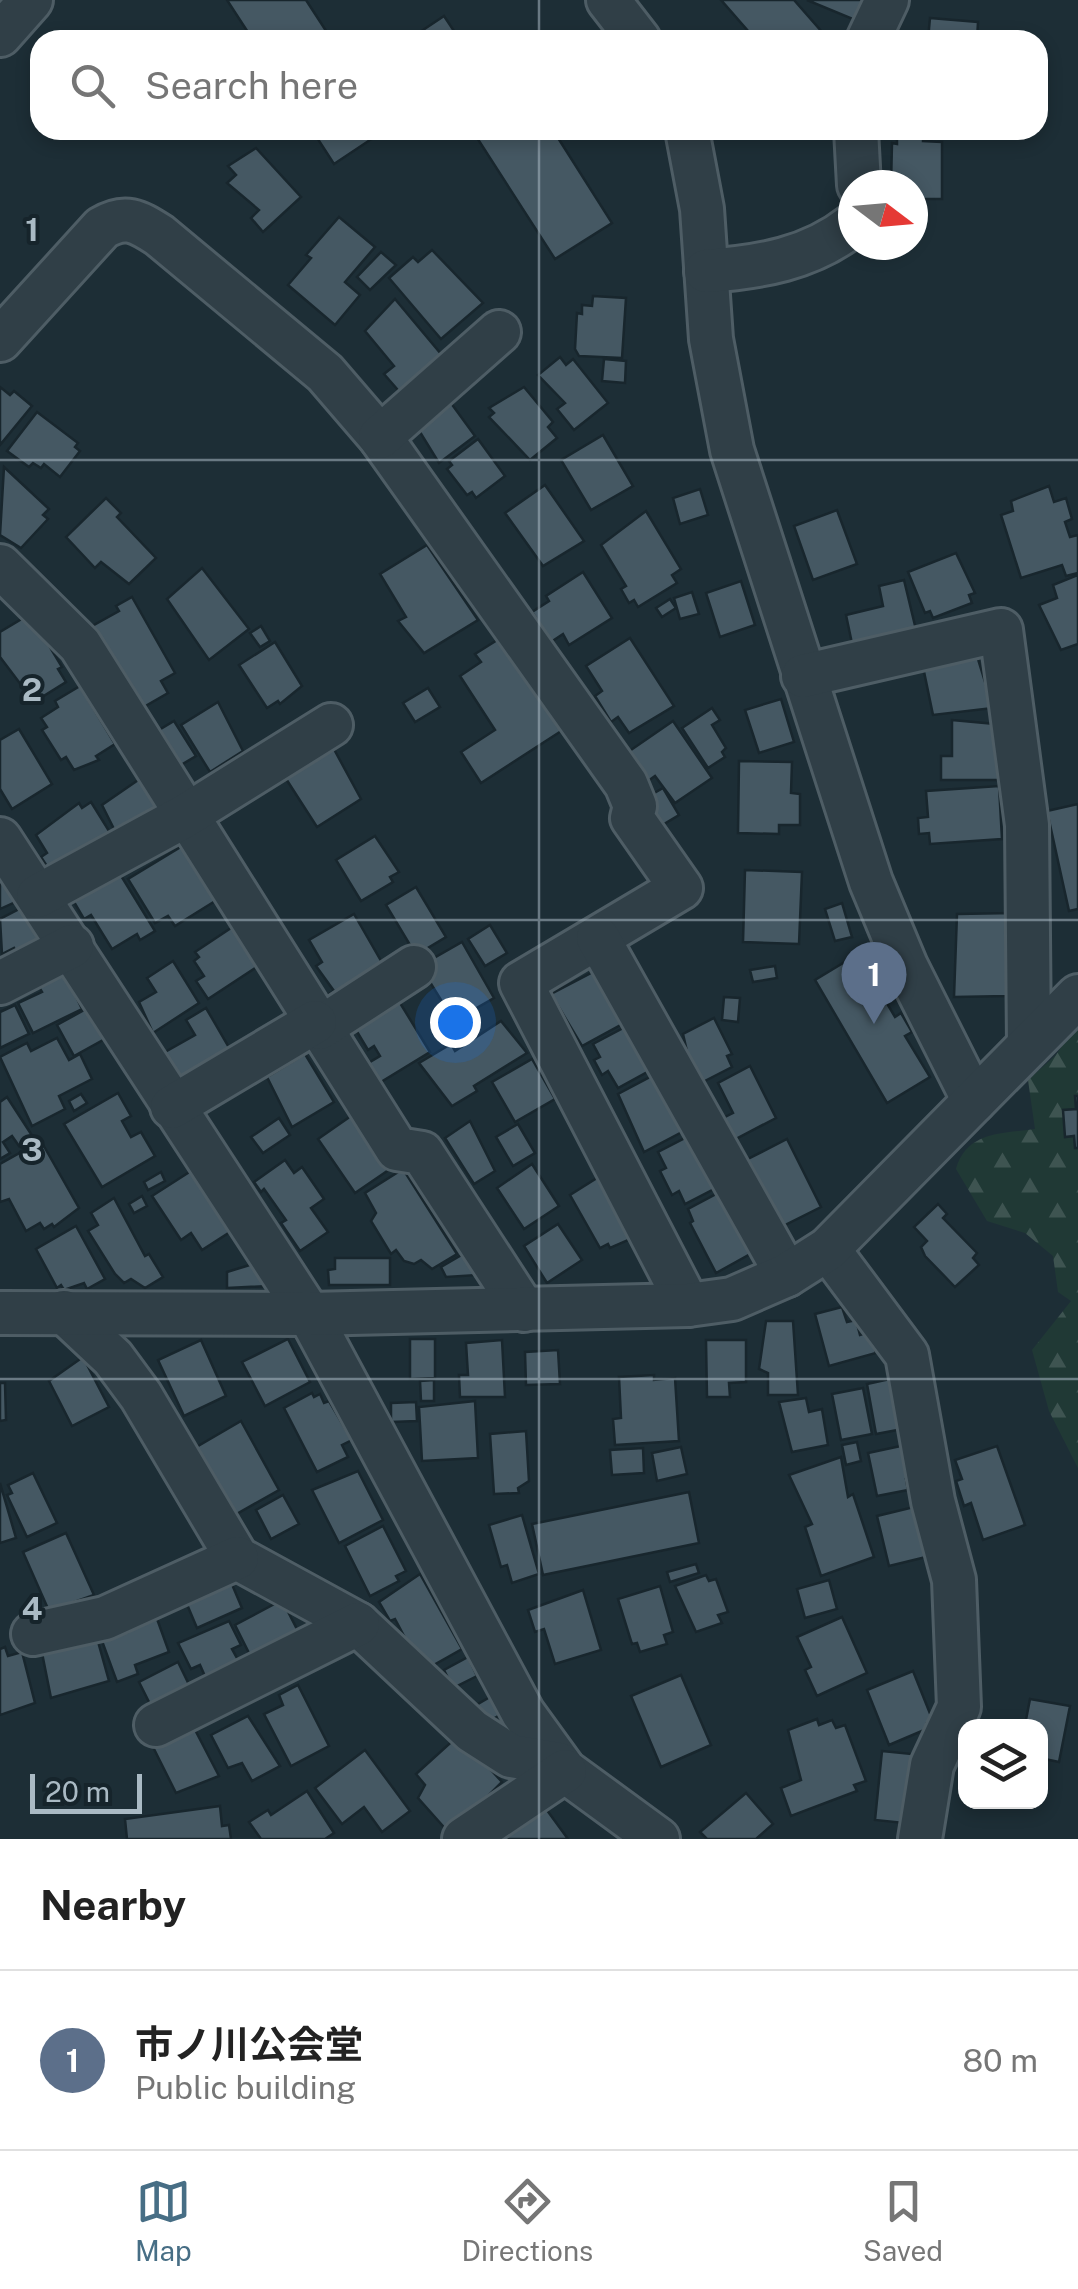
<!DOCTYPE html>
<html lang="en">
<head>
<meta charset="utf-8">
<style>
  :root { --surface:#fff; --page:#f2f2f2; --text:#222; --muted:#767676; --line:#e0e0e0; --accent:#476e85 }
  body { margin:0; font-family:"Public Sans","Noto Sans JP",sans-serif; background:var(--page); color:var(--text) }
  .controls { position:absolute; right:30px; bottom:30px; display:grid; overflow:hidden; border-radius:20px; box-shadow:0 5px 15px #0003 }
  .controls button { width:90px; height:90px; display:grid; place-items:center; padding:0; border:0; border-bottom:2px solid var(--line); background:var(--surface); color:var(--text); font:50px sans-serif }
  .compass { position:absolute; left:838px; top:170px; width:90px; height:90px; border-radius:50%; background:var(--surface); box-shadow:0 5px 15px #0003; rotate:106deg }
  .scale { position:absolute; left:30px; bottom:25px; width:112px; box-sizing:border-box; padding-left:10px; border:5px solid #aabac4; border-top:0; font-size:28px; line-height:35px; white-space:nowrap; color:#aabac4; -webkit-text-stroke:8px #16242b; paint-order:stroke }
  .you { position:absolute; left:455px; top:1022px; width:35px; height:35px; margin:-25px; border:8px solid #fff; border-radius:50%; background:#1a73e8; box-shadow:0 0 0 15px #1a73e833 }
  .badge { display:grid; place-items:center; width:65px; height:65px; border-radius:50%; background:var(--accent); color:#fff; font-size:32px; font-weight:700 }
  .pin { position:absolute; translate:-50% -82px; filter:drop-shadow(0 2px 5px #0008) }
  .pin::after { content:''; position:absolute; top:52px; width:35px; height:30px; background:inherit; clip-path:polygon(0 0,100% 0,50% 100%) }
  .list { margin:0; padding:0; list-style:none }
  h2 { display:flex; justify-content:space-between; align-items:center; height:130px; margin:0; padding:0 40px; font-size:42px }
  h2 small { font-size:32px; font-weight:400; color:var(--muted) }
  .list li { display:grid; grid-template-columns:65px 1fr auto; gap:30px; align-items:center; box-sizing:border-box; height:180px; padding:0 40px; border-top:2px solid var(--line) }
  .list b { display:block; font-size:38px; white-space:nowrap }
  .list p { margin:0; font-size:32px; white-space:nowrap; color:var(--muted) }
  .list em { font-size:32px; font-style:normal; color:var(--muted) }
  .icon { flex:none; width:55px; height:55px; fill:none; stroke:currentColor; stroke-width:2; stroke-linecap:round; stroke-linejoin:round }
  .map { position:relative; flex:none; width:1078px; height:1839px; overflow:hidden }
  .search { position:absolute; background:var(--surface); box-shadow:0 5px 15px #0003; left:30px; right:30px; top:30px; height:110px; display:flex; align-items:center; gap:25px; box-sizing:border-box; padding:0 35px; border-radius:30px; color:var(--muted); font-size:38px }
  .sheet { height:310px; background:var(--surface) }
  nav { display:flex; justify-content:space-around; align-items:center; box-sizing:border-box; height:140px; border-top:2px solid var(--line); background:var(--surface); font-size:28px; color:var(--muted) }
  nav a { display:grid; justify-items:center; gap:5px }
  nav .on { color:var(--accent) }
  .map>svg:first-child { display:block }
  .forest { fill:url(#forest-firs) }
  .building { fill:#455863; stroke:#18262d; stroke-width:2.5 }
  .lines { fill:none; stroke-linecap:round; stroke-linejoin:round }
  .minor-casing { stroke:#4e5d65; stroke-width:48 }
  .minor { stroke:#303f47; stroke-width:42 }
  .grid { fill:none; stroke:#aabac4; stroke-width:2.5; stroke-opacity:0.55 }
  .grid-label { font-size:32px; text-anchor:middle; font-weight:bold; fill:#aabac4; stroke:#16242b; stroke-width:8; stroke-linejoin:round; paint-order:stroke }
</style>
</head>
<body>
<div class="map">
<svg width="1078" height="1839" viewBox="0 0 1078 1839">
  <defs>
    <pattern id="forest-firs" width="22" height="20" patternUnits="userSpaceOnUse" patternTransform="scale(2.5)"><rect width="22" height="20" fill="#203935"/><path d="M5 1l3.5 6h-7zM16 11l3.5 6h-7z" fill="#3e5451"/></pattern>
  </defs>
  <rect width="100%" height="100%" fill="#1d2e36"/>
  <path class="forest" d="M1078,1024v444l-29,-57 -17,-61 39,-49 -13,-9 -5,-36 -28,-23 -38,-12 -31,-52c11,-38 46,-35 79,-40l-7,-49 27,-24z"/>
  <g class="building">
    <path d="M227,0h79l26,40h-79z"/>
    <path d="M721,0h73l35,40h-73z"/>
    <path d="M807,0h60l-12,20z"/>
    <path d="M444,16l16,24h-52z"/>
    <path d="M930,18l48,4 -1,18h-49z"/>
    <path d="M312,130h73l-51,34z"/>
    <path d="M472,130h81l59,93 -57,36z"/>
    <path d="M897,135h26v6l19,1v57h-29v-14h-22l1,-42 5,1z"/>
    <path d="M256,148l45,49 -38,35 -12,-14 8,-8 -32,-27 9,-8 -8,-9z"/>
    <path d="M339,217l36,30 -30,35 15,13 -25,30 -47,-40 23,-27 -5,-3z"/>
    <path d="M432,250l51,53 -42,36 -52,-61 24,-21 5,5z"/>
    <path d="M381,252l15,13 -26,25 -13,-13z"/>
    <path d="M593,296l33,2 -4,60 -43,-2 -4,-7 2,-36 5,1v-9l10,1z"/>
    <path d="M395,299l46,55 -3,3 5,6 -39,34 -20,-23 10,-8 -29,-35z"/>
    <path d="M560,357l6,8 7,-6 35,44 -34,27 -17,-21 8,-6 -27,-28z"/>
    <path d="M604,359l22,2 -1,22 -23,-2z"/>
    <path d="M0,387l10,8 4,-4 18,15 -32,39z"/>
    <path d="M524,387l29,35 -5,5 9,11 -27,22 -41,-43 5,-4 -5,-5z"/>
    <path d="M448,399l27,37 -36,27 -24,-39z"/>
    <path d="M37,412l41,31 -3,4 5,4 -20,26 -16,-13 -3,4 -8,-5 -4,4 -22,-16z"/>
    <path d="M603,435l30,51 -42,24 -30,-50z"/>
    <path d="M478,439l27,37 -29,22 -4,-6 -5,3 -20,-26 5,-4 -3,-4z"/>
    <path d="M4,467l45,42 -6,6 5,4 -27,29 -21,-13z"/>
    <path d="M545,485l39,56 -41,25 -38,-53z"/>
    <path d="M1049,486l5,16 12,-4 6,21 -7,3 5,15 8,-2v38l-12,3 -4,-11 -41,13 -20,-63 12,-4 -2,-10z"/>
    <path d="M700,489l8,26 -28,9 -7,-26z"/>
    <path d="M106,498l15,15 -4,4 39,41 -27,26 -28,-22 -6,6 -29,-31z"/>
    <path d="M837,510l20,54 -44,16 -19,-54z"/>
    <path d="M646,511l35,58 -9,6 5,8 -39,24 -4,-7 -5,3 -8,-14 5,-3 -25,-41z"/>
    <path d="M427,545l51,75 -54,33 -26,-32 8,-4 -26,-43z"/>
    <path d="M956,553l19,40 -6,2 3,8 -39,15 -3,-7 -5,2 -17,-41z"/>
    <path d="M202,568l47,61 -40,31 -42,-61z"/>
    <path d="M583,572l29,46 -43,27 -6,-11 -12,8 -19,-30 17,-11 -3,-5z"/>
    <path d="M1078,575v69l-17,6 -22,-45 18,-7 -4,-13z"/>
    <path d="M904,580l14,58 -64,15 -8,-38 37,-9 -4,-20z"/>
    <path d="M741,581l14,44 -35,12 -14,-44z"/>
    <path d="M692,592l7,22 -19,5 -6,-21z"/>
    <path d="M132,597l43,76 -14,8 7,12 -33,19 -50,-82 34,-19 -3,-5z"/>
    <path d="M670,599l6,9 -14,9 -6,-9z"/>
    <path d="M30,614l32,53 -4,2 8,13 -32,20 -34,-45v-25z"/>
    <path d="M261,626l9,15 -10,6 -10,-14z"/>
    <path d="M502,637l67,89 -88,57 -20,-31 34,-22 -35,-54 21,-14 -6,-8z"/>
    <path d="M630,638l44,68 -45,27 -11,-16 -7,5 -16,-26 7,-5 -16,-25z"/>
    <path d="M275,642l27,44 -22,18 -2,-3 -11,7 -28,-43z"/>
    <path d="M977,656l16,52 -60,7 -11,-53z"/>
    <path d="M80,686l35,58 -19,12 3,4 -25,10 -8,-13 -5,3 -19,-30 5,-3 -6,-9 17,-11 -3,-6z"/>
    <path d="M428,688l12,19 -25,15 -12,-19z"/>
    <path d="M781,699l13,43 -35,11 -14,-43z"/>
    <path d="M218,702l25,49 -33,21 -29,-47z"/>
    <path d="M712,708l8,12 -8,5 14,23 -4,4 3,5 -17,11 -26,-40z"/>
    <path d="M952,720l54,5 -3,55h-62v-24h11z"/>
    <path d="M174,721l22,35 -25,15 -22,-35z"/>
    <path d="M673,721l39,57 -37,25 -20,-27 -7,5 -20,-29z"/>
    <path d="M19,729l33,55 -40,25 -12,-20v-49z"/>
    <path d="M329,740l32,59 -44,28 -36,-56z"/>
    <path d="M739,761l53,1 -1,31 9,1v31h-21v9l-41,-1z"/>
    <path d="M144,776l16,26 -2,10 -40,25 -16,-32z"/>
    <path d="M999,786l3,53 -72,5 -1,-11 -10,1 -1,-16 10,-1 -2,-26z"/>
    <path d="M663,788l16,27 -25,15 -17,-27z"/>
    <path d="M91,802l23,37 -62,35 -11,-17 6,-4 -11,-18 43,-32 3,5z"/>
    <path d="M1078,804v105l-9,2 -22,-100z"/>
    <path d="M375,836l24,36 -9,5 3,5 -32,19 -25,-41z"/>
    <path d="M184,845l36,53 -45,28 -7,-10 -13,7 -27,-44z"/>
    <path d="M745,870l57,2 -3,72 -56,-2z"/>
    <path d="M120,874l35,57 -15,9 -3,-6 -25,15 -21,-34 -7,4 -10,-17 23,-14 -3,-4z"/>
    <path d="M7,878l11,23 -18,8v-28z"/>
    <path d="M416,887l30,50 -30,18 -30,-50z"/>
    <path d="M842,903l10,34 -17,4 -10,-32z"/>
    <path d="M29,904l19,39 -29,16 -5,-11 -12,6 -2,-35z"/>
    <path d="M1013,913l-5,83 -54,1 3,-83z"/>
    <path d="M354,914l34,59 -63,44 -9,-15 18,-11 -18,-25 6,-4 -13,-22z"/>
    <path d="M490,925l17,28 -22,13 -17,-27z"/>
    <path d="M234,926l26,39 -52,34 -12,-18 8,-5 -10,-15 5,-4 -4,-5z"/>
    <path d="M462,942l32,56 -40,23 -34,-55z"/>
    <path d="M858,954l37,63 6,-4 11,19 -7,4 25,41 -43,26 -72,-123z"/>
    <path d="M173,961l26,42 -46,30 -14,-31 17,-10 -9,-14z"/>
    <path d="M775,966l2,12 -24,4 -3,-12z"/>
    <path d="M595,971l31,51 -44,24 -31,-52z"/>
    <path d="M65,973l17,36 -49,24 -15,-30 24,-11 -4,-7z"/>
    <path d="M724,997l16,1 -2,24 -16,-2z"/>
    <path d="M397,998l33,54 -54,33 -11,-20 15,-9 -6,-10 -6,4 -15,-25z"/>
    <path d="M95,1004l17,31 -38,21 -17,-31z"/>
    <path d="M15,1005l14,29 -29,14v-36z"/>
    <path d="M206,1008l28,48 -57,33 -19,-33 37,-21 -9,-15z"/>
    <path d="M714,1018l18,36 -5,2 5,11 -37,19 -12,-52z"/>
    <path d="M501,1021l26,32 -53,33 3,5 -25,15 -33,-43 32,-19 4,7z"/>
    <path d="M629,1025l20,46 -31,17 -10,-17 -6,4 -8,-15 6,-3 -7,-13z"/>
    <path d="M57,1038l12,22 11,-6 12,25 -33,17 6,13 -33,17 -32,-69 27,-14 4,8z"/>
    <path d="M305,1054l29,48 -42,25 -25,-50z"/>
    <path d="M532,1059l23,40 -40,23 -23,-40z"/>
    <path d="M750,1066l26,52 -46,24 -7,-24 10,-5 -15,-30z"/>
    <path d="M652,1076l30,56 -38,20 -26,-58z"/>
    <path d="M118,1093l13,23 -9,5 9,16 10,-5 14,24 -53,31 -38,-63z"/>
    <path d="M81,1094l6,9 -13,8 -5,-10z"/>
    <path d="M1075,1096h3v52h-3l-1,-12 -9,1 -2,-27 13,-1z"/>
    <path d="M7,1097l26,40 -14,9 -7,-10 -9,6 7,11 -10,6v-57z"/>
    <path d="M351,1116l42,51 -38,26 -37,-54z"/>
    <path d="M279,1118l11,17 -27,18 -12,-16z"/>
    <path d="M470,1121l25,50 -21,13 -29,-46z"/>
    <path d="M518,1124l17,29 -22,13 -17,-29z"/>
    <path d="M689,1136l27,52 -31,16 -6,-13 -7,4 -12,-24 6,-3 -8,-16z"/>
    <path d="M787,1139l34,68 -44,22 -33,-68z"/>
    <path d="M41,1141l38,67 -25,19 -2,-3 -8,5 -4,-6 -14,8 -17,-32 -9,3v-38z"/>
    <path d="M285,1160l9,13 8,-6 22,32 -13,9 17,24 -28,19 -19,-28 5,-3 -22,-31 -3,3 -7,-10z"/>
    <path d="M532,1164l27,42 -35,23 -27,-41z"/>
    <path d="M403,1169l54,85 -25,15 -11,-9 -7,4 -10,-3 -8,-11 -5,4 -20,-33 5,-8 -11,-20z"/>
    <path d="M191,1171l39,61 -28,18 -11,-17 -10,7 -29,-44z"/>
    <path d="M161,1172l4,9 -17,9 -4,-8z"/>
    <path d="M597,1178l36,60 -23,10 -2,-4 -8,4 -30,-53z"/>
    <path d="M720,1192l32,61 -36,20 -26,-50 3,-2 -5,-12z"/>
    <path d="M142,1196l5,10 -13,7 -5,-9z"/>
    <path d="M114,1198l31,58 4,-2 14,23 -18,11 -14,-9 -7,4 -9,-9 -27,-43 10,-6 -7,-12z"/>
    <path d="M938,1204l9,10 -4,4 34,35 -4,5 6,7 -24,22 -30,-31 -4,-9 6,-6 -13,-14z"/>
    <path d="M558,1224l24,36 -35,23 -23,-37z"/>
    <path d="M76,1226l29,53 -18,10 -3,-6 -20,7 -3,-5 -4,3 -21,-39z"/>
    <path d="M465,1253l13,22 -32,2 -5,-10z"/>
    <path d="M335,1258h55v27h-61l-1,-15 7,-1z"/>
    <path d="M253,1264l16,22 -42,2v-16z"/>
    <path d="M842,1307l5,15 9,-2 4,15 10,-3 6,21 -47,13 -14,-52z"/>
    <path d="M766,1321h27l5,74h-30v-22l-9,-4z"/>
    <path d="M288,1339l22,43 -45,24 -23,-44z"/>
    <path d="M410,1339h25v39l-25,1z"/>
    <path d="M201,1340l25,56 -42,20 -26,-56z"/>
    <path d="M502,1340l3,57h-45l-1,-22h9l-2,-32z"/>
    <path d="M706,1340h40v42l-17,1 1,14h-23z"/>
    <path d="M558,1350l2,34 -34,1 -1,-33z"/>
    <path d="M83,1357l26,50 -37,19 -23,-45z"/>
    <path d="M654,1375v5l21,-2 4,63 -64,4 -2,-26 8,-1 -2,-41z"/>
    <path d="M899,1377l9,51 -32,6 -9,-50z"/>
    <path d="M434,1380v21h-13l-1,-20z"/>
    <path d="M0,1383h5l1,37 -6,1z"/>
    <path d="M863,1388l9,46 -31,6 -9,-46z"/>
    <path d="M312,1393l2,4 6,-3 4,9 5,-2 23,39 -10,5 6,12 -31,15 -33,-64z"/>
    <path d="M806,1398l3,14 13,-3 6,36 -36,7 -13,-50z"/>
    <path d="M475,1401l3,57 -56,3 -3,-54z"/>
    <path d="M416,1402l1,19 -26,1v-19z"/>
    <path d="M241,1421l38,69 -53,30 -33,-71z"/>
    <path d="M526,1431l3,50 -11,7 1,5 -25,1 -4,-60z"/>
    <path d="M857,1442l4,19 -15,4 -4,-20z"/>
    <path d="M910,1444l7,33 -11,2 2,11 -31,6 -9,-43z"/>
    <path d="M997,1446l28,79 -42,15 -12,-37 -7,3 -8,-25 6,-2 -7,-19z"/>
    <path d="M681,1447l6,27 -30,7 -5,-28z"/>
    <path d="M643,1448l1,25 -32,2 -2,-25z"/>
    <path d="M841,1457l7,40 5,-3 21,63 -53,19 -16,-49 7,-3 -23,-49z"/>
    <path d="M358,1471l25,49 -44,23 -27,-53z"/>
    <path d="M33,1473l24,50 -30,14 -20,-42 5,-2 -4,-8z"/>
    <path d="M0,1483l16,55 -16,5z"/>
    <path d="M689,1492l10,51 -156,32 -11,-51z"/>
    <path d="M283,1495l16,29 -28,15 -15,-29z"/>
    <path d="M914,1507l12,50 -37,9 -12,-50z"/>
    <path d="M522,1515l17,59 -27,9 -5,-18 -6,2 -12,-42z"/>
    <path d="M383,1526l23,45 -10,5 3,5 -29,15 -25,-50z"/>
    <path d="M66,1533l28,62 -45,16 -26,-59z"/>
    <path d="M696,1564l3,9 -29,9 -3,-10z"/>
    <path d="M420,1574l42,75 -39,22 -23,-33 4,-2 -9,-17 -5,2 -11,-19z"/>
    <path d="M706,1575l3,6 7,-2 12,33 -10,3 4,8 -26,9 -21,-46z"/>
    <path d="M829,1580l8,29 -32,9 -8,-29z"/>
    <path d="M231,1582l11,26 -45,20 -11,-26z"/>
    <path d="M660,1586l13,46 -9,3 3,9 -27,8 -3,-9 -5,1 -14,-45z"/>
    <path d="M583,1590l18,60 -46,14 -11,-35 -9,3 -7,-22z"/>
    <path d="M282,1600l20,39 -48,24 -19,-38z"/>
    <path d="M156,1616l13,36 -34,13 3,9 -21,8 -15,-41 26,-9 -3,-8z"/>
    <path d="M842,1617l25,56 -50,23 -12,-26 6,-3 -14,-30z"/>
    <path d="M229,1621l12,24 -9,4 6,11 -30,23 -8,-18 -9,4 -13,-26z"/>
    <path d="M97,1638l12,43 -58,17 -10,-50z"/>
    <path d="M5,1647l3,9 14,-4 13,51 -35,12v-66z"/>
    <path d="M468,1657l9,19 -24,12 -9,-18z"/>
    <path d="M178,1662l18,37 -39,19 -18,-36z"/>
    <path d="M913,1671l20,50 -6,2 2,5 -40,17 -22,-55z"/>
    <path d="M681,1675l30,70 -50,22 -30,-71z"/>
    <path d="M298,1685l31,61 -38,20 -27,-52 19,-9 -4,-10z"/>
    <path d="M490,1697l10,18 -18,10 -16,-14z"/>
    <path d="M1030,1699l40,7 -11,56 -19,-4v-32h-20l5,-1z"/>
    <path d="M248,1716l32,50 -28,15 -10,-18 -14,5 -17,-33z"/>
    <path d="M817,1719l2,6 13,-5 4,8 9,-3 21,56 -12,4 3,6 -66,25 -10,-28 20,-8 -13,-50z"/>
    <path d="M192,1724l27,52 -43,17 -24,-48z"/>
    <path d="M459,1735l43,47 -52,52 -32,-36 7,-13 -9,-11z"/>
    <path d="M365,1750l45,61 -28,21 -18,-25 -22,17 -27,-36z"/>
    <path d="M882,1751l30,3 -8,69 -29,-3z"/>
    <path d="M307,1791l27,42 -9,6h-64l-12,-17 19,-12 3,5z"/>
    <path d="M746,1793l27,31 -17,15h-49l-7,-7z"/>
    <path d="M541,1802l27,37h-76z"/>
    <path d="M220,1806l2,20 7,-1 2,14h-104l-2,-20z"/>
  </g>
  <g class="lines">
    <defs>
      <g id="minor">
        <path d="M608,0l31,40"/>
        <path d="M0,35l31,-35"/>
        <path d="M868,40l19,-40"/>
        <path d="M687,130l15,79 9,130 21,111 139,432 35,84 68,135"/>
        <path d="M856,130l3,55"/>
        <path d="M706,271c54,-4 104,-12 147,-46"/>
        <path d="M0,340l102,-112c23,-14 35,-7 57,7l166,138 55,64 246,347 9,22 -3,12 49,70 -160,95 167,322"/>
        <path d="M380,437l119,-105"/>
        <path d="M0,566l80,79 317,504 25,4 102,157"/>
        <path d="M803,676l198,-46 26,195 2,220"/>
        <path d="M0,839l309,475 214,399 42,58 93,68"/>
        <path d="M38,896l147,-80 146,-91"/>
        <path d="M598,938l189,337"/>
        <path d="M0,983l72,-37"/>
        <path d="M320,1028l94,-61"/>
        <path d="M172,1107l143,-85"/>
        <path d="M828,1249l79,106 26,146 21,79 5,127 -27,58 -12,74"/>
        <path d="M64,1312l49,46 28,38 96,162 121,66 114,107 39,25 48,8"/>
        <path d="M0,1313l309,1 379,-9 44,-6 55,-24 41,-26 250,-253"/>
        <path d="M33,1634l72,-16 132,-60"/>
        <path d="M156,1725l202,-101"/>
        <path d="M464,1839l101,-68"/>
      </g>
    </defs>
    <use href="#minor" class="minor-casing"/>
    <use href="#minor" class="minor"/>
  </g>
  <path class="grid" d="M539,0v40M539,130v1709M0,460h1078M0,920h1078M0,1379h1078"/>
  <g class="grid-label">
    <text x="32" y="241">1</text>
    <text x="32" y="701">2</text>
    <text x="32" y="1161">3</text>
    <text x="32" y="1620">4</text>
  </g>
</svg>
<div class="controls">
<button><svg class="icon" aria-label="layers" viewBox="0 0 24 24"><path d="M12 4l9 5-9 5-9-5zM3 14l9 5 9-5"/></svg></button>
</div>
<svg class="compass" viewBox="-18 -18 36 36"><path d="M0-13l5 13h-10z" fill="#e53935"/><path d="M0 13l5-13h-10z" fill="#767676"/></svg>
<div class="scale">20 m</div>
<div class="you"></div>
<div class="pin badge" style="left:874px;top:1024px;background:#5c6f8a">1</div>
<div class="search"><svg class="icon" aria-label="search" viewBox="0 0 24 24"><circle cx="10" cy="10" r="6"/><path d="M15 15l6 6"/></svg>Search here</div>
</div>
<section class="sheet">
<h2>Nearby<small></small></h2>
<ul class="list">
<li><span class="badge" style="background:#5c6f8a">1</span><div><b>市ノ川公会堂</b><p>Public building</p></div><em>80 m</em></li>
</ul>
</section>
<nav>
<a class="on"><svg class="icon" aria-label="map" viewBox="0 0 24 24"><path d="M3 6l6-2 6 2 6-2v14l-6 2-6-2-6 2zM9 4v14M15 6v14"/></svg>Map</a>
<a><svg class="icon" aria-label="directions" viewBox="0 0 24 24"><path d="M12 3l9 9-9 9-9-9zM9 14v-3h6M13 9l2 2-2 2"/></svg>Directions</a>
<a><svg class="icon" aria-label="saved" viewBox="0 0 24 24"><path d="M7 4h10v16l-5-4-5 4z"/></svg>Saved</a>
</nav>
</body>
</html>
